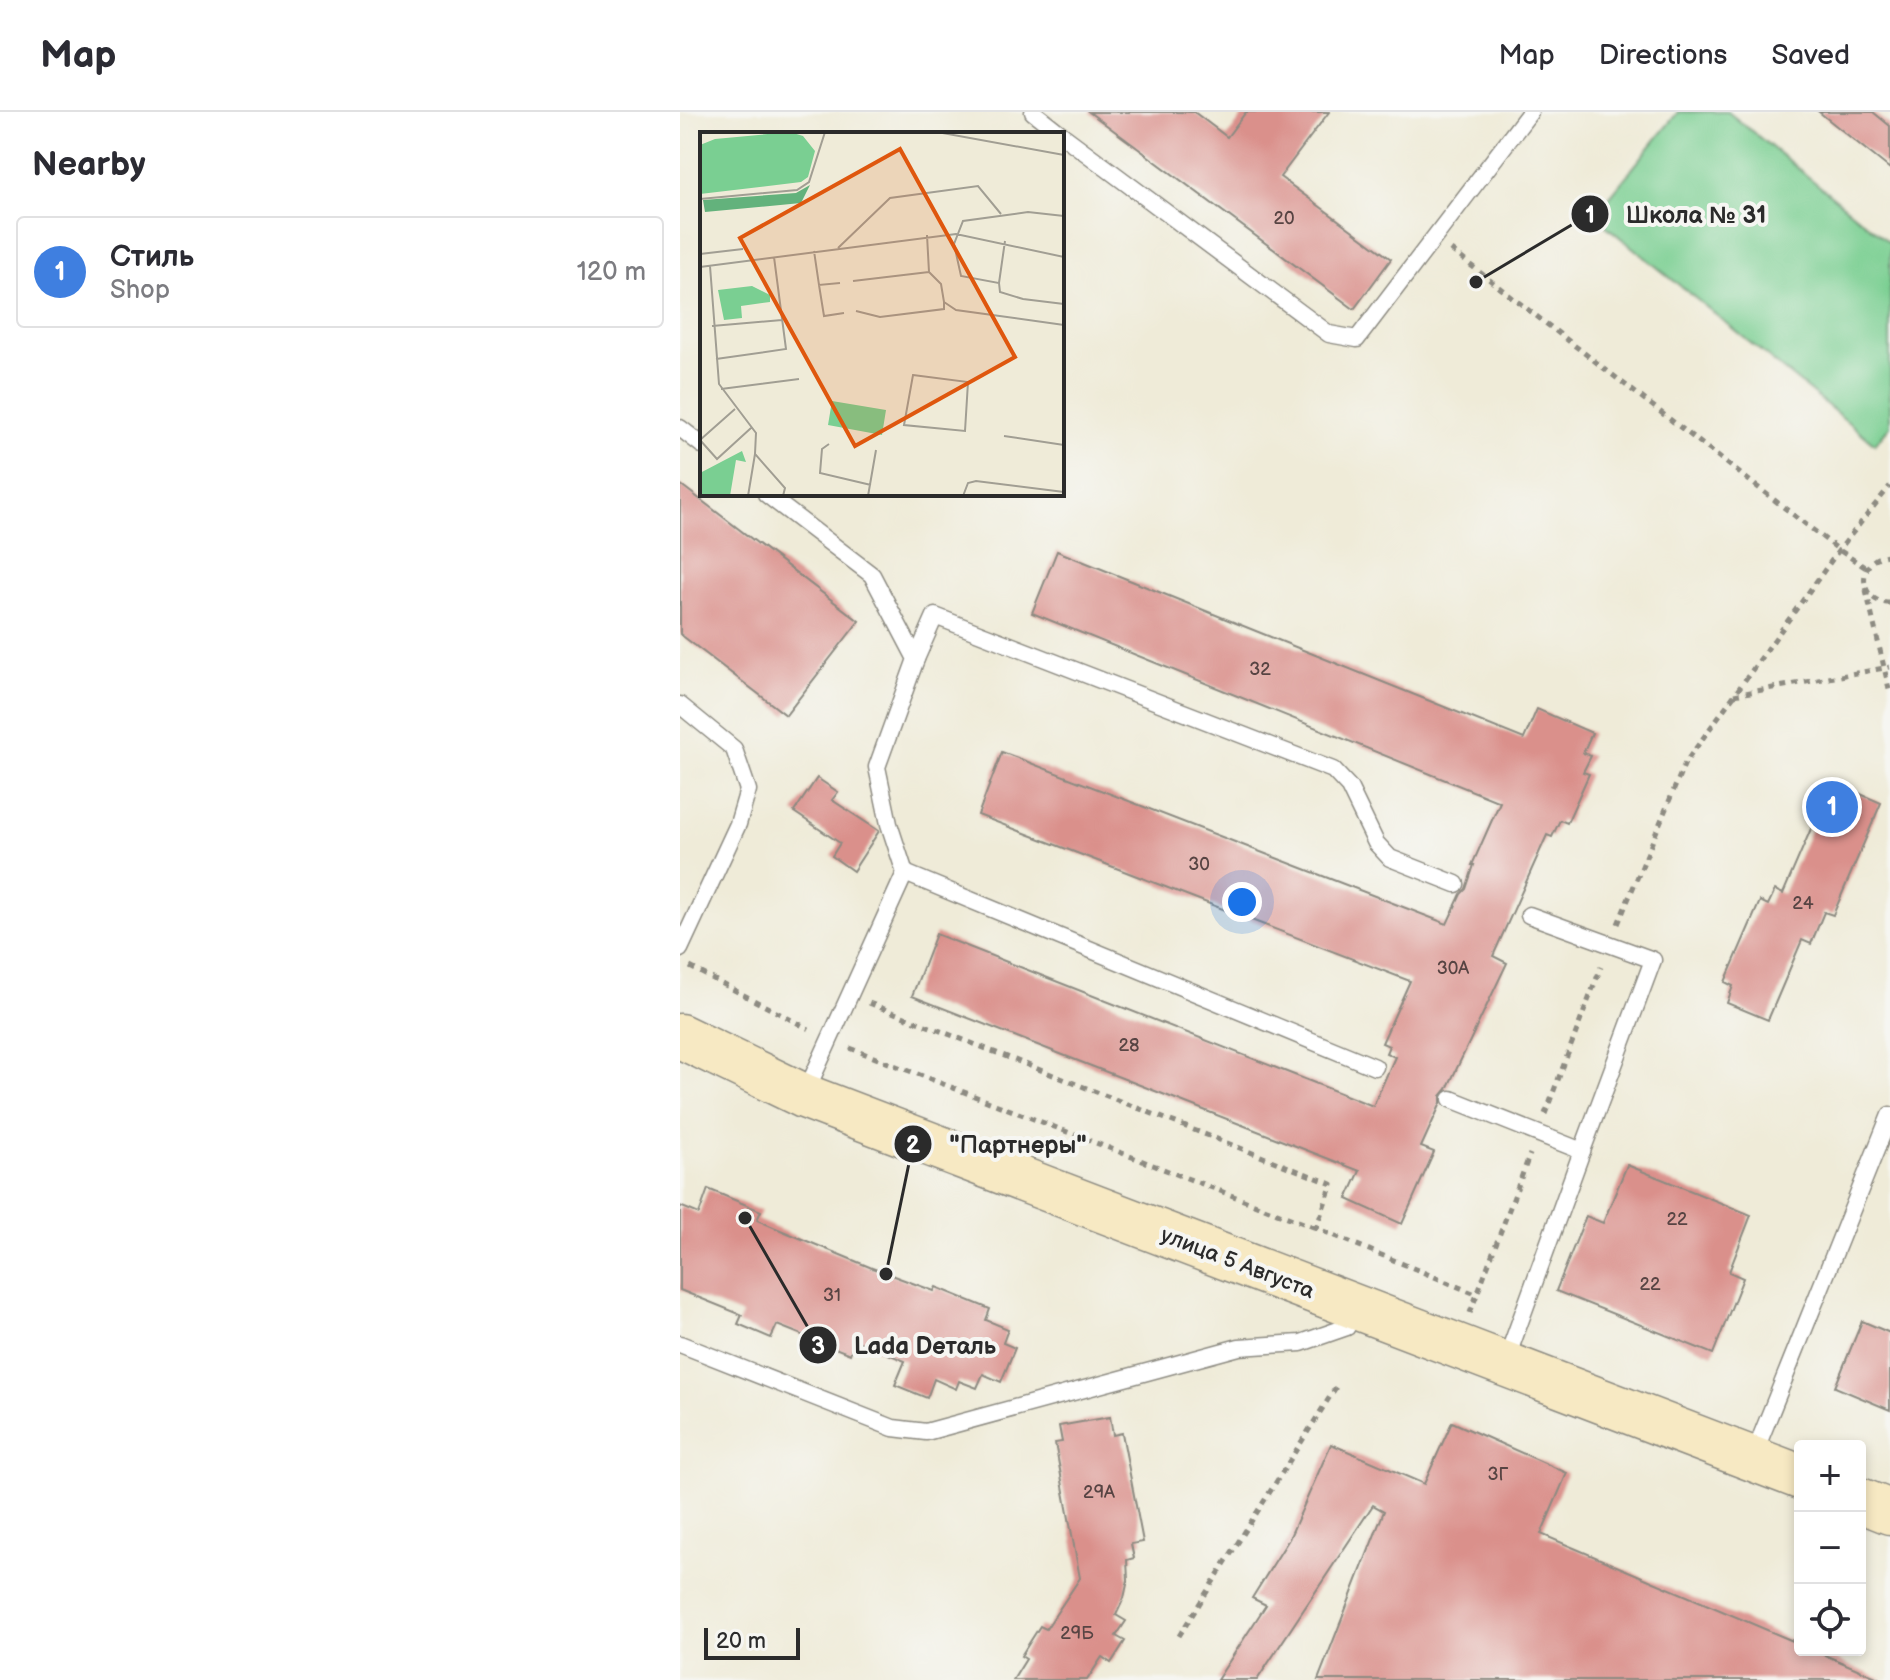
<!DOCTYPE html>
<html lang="en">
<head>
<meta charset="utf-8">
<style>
  :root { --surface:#fff; --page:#f2f2f3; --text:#2b2b33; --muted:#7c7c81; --line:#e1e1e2; --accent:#1f6fb2 }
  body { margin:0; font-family:"Balsamiq Sans",sans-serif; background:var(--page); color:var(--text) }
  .controls { position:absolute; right:24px; bottom:24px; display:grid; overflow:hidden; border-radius:8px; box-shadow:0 4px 12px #0003 }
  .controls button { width:72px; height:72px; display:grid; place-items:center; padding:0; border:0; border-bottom:2px solid var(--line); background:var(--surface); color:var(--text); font:40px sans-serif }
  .scale { position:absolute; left:24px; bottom:20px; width:96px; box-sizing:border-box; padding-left:8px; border:4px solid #2b2b2b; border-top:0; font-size:22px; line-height:28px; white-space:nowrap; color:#2b2b2b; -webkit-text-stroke:6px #f6f6f2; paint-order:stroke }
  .you { position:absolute; left:562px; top:790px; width:28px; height:28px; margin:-20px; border:6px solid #fff; border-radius:50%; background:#1a73e8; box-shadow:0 0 0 12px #1a73e833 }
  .badge { display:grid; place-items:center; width:52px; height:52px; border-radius:50%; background:var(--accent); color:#fff; font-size:26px; font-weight:700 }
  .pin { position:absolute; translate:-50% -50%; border:4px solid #fff; box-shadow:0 2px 8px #0006 }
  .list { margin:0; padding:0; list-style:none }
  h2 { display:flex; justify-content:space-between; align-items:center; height:104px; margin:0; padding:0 32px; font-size:34px }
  h2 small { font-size:26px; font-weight:400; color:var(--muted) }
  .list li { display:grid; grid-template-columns:52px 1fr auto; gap:24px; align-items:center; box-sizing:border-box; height:112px; margin:0 16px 16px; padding:0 16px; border:2px solid var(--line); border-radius:8px }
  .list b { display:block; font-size:30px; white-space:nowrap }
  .list p { margin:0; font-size:26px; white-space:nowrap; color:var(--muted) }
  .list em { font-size:26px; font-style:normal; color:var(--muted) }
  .icon { flex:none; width:44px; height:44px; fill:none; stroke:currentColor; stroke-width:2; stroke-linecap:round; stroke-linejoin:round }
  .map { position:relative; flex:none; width:1210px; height:1568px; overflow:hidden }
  header { display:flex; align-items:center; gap:48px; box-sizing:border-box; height:112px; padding:0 40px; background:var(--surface); border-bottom:2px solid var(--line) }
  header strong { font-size:38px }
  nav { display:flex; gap:44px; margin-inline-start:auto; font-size:28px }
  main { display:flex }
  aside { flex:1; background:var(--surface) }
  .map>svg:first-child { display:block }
  .green { fill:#7acf92; stroke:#527d5e; stroke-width:2 }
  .building { fill:#da908b }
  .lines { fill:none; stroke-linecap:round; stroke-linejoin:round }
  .lane-casing { stroke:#8d8b82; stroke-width:19 }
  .secondary-casing { stroke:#8d8b82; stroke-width:47 }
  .path { stroke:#8d8b82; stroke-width:5; stroke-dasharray:6 6; stroke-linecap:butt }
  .lane { stroke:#fff; stroke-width:16 }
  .secondary { stroke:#f7e9c3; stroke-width:44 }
  .labels { text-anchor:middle; stroke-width:8; stroke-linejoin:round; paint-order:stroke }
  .number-label { font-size:18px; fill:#574443 }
  .street-label { font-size:22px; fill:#2b2b2b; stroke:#f6f6f2 }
  .inset-road { fill:none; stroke:#a19e93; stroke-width:2 }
  .view { fill:#df570e; fill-opacity:0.15; stroke:#df570e; stroke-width:4 }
  .inset-edge { fill:none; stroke:#2b2b2b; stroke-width:4 }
  .leader { fill:none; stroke:#2b2b2b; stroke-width:3 }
  .callout-dot { fill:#2b2b2b; stroke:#f6f6f2; stroke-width:3 }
  .mark-label { font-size:24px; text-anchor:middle; font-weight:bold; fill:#fff }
  .callout-label { font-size:24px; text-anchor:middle; font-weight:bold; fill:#2b2b2b; stroke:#f6f6f2; stroke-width:8; stroke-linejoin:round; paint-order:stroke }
</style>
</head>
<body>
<header>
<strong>Map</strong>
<nav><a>Map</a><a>Directions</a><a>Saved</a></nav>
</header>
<main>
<aside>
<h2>Nearby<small></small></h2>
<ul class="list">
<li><span class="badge" style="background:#3f7fe0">1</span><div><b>Стиль</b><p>Shop</p></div><em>120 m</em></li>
</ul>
</aside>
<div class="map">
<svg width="1210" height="1568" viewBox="0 0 1210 1568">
  <rect width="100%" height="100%" fill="#f6f6f2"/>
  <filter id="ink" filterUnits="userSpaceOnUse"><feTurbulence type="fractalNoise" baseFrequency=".0125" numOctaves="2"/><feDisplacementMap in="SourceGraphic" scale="16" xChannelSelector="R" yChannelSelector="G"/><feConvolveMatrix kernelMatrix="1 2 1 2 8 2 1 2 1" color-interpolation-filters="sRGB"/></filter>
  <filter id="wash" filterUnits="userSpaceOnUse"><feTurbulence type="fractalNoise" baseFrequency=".006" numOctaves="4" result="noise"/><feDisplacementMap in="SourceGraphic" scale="32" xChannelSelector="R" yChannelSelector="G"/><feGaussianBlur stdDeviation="1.8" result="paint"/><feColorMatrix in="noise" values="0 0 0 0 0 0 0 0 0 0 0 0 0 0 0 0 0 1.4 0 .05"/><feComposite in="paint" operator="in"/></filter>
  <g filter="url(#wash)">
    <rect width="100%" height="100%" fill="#efebd8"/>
    <path class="green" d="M998,0h50l162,131v183l-15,18 -281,-228z"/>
    <g id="blocks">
      <g class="building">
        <path d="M409,0h105l33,25 19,-25h83l-49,65 111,82 -37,50z"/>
        <path d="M1139,0h54l17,14v43z"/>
        <path d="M0,372l179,137 -73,94 -106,-81z"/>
        <path d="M377,439l467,188 13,-30 55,24 -9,20 8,3 -8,16 6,2 -22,49 -7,-3 -8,17 -5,-2 -54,121 14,7 -60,126 -6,7v7l-20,44 13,5 -32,72 -55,-25 13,-28 -448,-175 24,-62 437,172 22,-49 -9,-4 3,-7 -7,-3 28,-62 -432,-166 24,-63 445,172 14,-30 5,-5 8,-24h-2l28,-63 -468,-189z"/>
        <path d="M137,666l21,14 -6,8 47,31 -26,40 -21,-15 8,-13 -46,-31z"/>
        <path d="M1160,673l41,18 -48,112 -9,-3 -13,32 -9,-4 -34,80 -41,-17 6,-17 -8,-4 35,-81 8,4 7,-15 8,4 42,-98 9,4z"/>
        <path d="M947,1053l124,50 -22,57 14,6 -30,76 -157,-63 30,-75 17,7z"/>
        <path d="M28,1077l53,22 -4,9 21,9 94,39 62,23 2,-4 54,22 -4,11 22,9 -5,14 12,5 -14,34 -18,-8 -6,14 -18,-7 -3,8 -22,-10 -7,19 -32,-13 10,-24 -50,-21 -5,14 -73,-29 -6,13 -33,-14 4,-9 -62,-25v-84l19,8z"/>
        <path d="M1182,1209l28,12v77l-55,-23z"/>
        <path d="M430,1305l3,18 9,-2 21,109 -12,2 3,14 -7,2 1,20 -4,18 -8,17 10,6 -10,15 9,5 -14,22 -9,-6 -15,23h-74l13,-21 -5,-3 19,-30 6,3 34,-51 -25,-135 7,-1 -3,-16z"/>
        <path d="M772,1310l115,51 -26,61 259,110v6h13l70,30h-565l66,-169 -11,-6 -116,175h-40l49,-75 -14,-7 37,-59 42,-95 93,40z"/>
      </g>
    </g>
  </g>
  <g filter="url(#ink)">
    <use href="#blocks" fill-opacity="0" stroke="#8d8b82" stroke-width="2"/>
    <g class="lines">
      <defs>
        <g id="lane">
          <path d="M353,0l28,22"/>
          <path d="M382,23l267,199 28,5 173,-227"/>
          <path d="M0,316l22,17"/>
          <path d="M86,382l106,81 44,84 -39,108 12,57 16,49 -101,223"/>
          <path d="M236,547l19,-43 398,154 16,17 27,56 14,15 66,26"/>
          <path d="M0,593l54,44 14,41 -10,34 -58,125"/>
          <path d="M225,761l470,194"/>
          <path d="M849,803l124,45 -71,191"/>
          <path d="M771,987l131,52 -77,212"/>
          <path d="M0,1232l213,84 33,4 313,-85 62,-4 46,-16 8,-19"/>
          <path d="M1072,1347l138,-344"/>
        </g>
        <g id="secondary">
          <path d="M0,924l124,60 996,381"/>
          <path d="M1180,1388l30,12"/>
        </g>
      </defs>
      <use href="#lane" class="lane-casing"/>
      <use href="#secondary" class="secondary-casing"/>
      <g class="path">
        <path d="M771,138l388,300 27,18"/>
        <path d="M1210,443c-34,1 -34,48 0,48"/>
        <path d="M1186,478l24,103"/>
        <path d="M1054,583l156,-28"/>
        <path d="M938,812l67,-161 154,-213 51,-64"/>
        <path d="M10,855l119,62"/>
        <path d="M189,891l463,181 -16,44 162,67"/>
        <path d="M170,936l466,180"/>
        <path d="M865,1002l56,-147"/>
        <path d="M790,1201l60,-159"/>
        <path d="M499,1524l157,-249"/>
      </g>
      <use href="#lane" class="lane"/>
      <use href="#secondary" class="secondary"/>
    </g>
  </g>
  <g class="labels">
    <g class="number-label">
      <text x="604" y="112">20</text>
      <text x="580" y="563">32</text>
      <text x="519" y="758">30</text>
      <text x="1123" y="797">24</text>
      <text x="773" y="862">30А</text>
      <text x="449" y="939">28</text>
      <text x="997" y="1113">22</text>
      <text x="970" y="1178">22</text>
      <text x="152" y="1189">31</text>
      <text x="818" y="1368">3Г</text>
      <text x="419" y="1386">29А</text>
      <text x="397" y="1527">29Б</text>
    </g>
    <g class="street-label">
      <text transform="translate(558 1150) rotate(21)" y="8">улица 5 Августа</text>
    </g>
  </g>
  <g transform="translate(20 20)">
    <rect width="364" height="364" fill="#efebd8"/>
    <path d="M90,0l13,4 12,15 -7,26 -7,5 -101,12v-49l15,-6zM52,154l18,9v7l-29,4 1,12 -18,2 -6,-30zM132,269l54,9 -4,25 -54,-10zM42,319l4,11 -10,-2 -6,36h-30v-23z" fill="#7acf92"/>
    <path d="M110,53l-9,18 -96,9 -2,-12 93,-7z" fill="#63b27c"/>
    <path class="inset-road" d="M237,0l127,23M0,67l97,-9 12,-8 16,-50M364,84l-36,-4 -65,9 -9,23 7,32 38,7 1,9 23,7 41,5M227,103l2,37 12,12 3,18 12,8 108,15M138,116l52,-50 88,-12 23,28M114,119l5,34 21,-2M0,122l43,-5M10,134l9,118 37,49 -1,21 30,34 -2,8M0,135l256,-33 108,23M153,149l76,-9M299,151l6,-42M119,153l5,31 20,-3M156,179l24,6 64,-8v-7M12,194l70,-6M16,227l70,-10 -12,-92M213,243l55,7 -3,49 -61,-6zM21,257l78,-10M304,304l60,9M0,308l17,19 34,-31M0,308l35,-31M129,312l-7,5 -2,24 51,12M48,364l7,-42M168,364l8,-46M263,364l5,-13 8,-2 88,11"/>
    <path class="view" d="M200,17l115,208 -160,89 -115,-208z"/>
    <rect width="364" height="364" class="inset-edge"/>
  </g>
  <path class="leader" d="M796 170L910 102M206 1162L233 1032M65 1106L138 1233"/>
  <g class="callout-dot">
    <circle cx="796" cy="170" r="8"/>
    <circle cx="206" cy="1162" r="8"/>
    <circle cx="65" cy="1106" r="8"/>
    <circle cx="910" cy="102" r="20"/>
    <circle cx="233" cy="1032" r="20"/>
    <circle cx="138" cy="1233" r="20"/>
  </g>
  <g class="mark-label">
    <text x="910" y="111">1</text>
    <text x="233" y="1041">2</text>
    <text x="138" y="1242">3</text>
  </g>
  <g class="callout-label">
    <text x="1016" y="111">Школа № 31</text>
    <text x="338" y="1041">"Партнеры"</text>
    <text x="245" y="1242">Lada Dеталь</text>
  </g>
</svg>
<div class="controls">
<button>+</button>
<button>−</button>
<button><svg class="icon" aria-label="locate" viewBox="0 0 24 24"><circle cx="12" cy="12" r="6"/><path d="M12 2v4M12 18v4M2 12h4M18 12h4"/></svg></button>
</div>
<div class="scale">20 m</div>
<div class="you"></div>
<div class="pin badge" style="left:1152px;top:695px;background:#3f7fe0">1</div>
</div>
</main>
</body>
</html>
